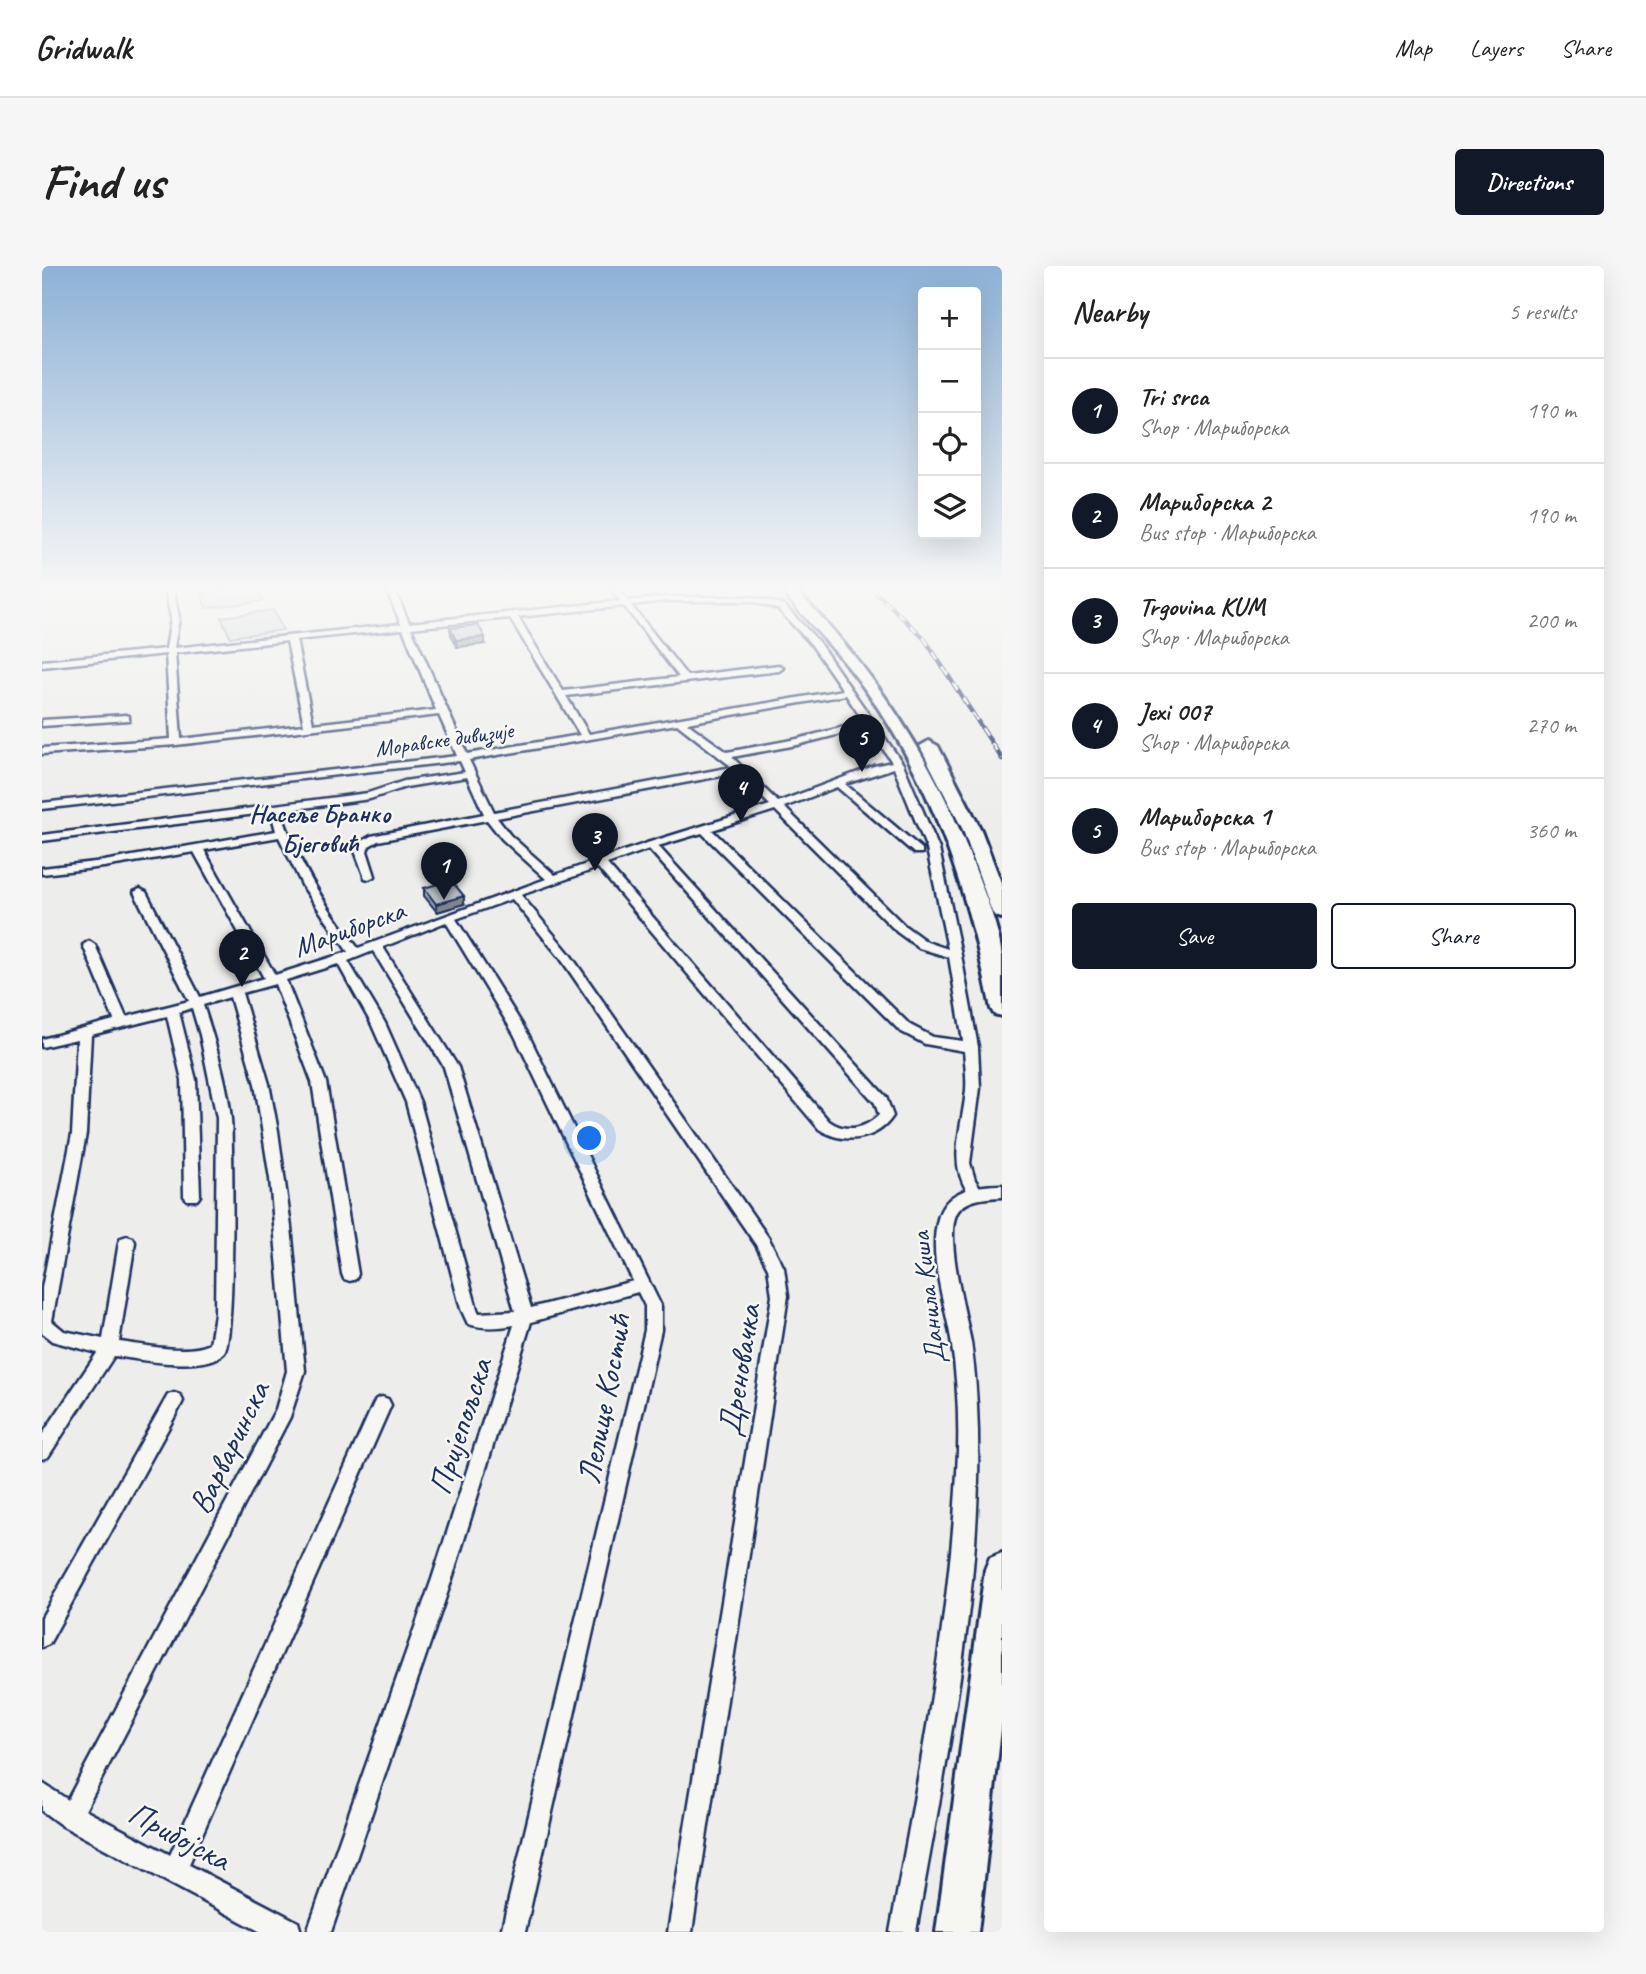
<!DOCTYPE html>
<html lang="en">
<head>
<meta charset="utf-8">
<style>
  :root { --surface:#fff; --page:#f6f6f6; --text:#222; --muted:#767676; --line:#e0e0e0; --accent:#111827 }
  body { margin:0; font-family:Caveat,sans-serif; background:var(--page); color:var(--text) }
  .controls { position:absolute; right:21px; top:21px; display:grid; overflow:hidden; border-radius:7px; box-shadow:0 7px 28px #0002 }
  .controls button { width:63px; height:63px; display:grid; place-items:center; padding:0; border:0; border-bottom:2px solid var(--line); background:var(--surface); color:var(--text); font:35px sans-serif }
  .you { position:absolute; left:548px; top:873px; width:24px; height:24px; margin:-18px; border:5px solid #fff; border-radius:50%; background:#1a73e8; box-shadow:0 0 0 10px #1a73e833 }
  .badge { display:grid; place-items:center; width:46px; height:46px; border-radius:50%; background:var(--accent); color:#fff; font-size:23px; font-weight:700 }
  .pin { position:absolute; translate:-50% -58px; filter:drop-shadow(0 2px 4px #0008) }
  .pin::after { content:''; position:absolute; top:37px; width:24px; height:21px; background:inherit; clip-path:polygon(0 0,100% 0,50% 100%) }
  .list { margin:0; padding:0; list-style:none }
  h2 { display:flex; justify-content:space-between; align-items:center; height:91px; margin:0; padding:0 28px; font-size:30px }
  h2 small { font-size:23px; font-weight:400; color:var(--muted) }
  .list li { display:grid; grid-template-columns:46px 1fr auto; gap:21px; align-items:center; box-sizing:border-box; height:105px; padding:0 28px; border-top:2px solid var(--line) }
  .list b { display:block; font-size:26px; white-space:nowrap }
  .list p { margin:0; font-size:23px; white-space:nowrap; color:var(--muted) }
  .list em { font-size:23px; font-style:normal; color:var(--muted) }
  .actions { display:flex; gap:14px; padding:21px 28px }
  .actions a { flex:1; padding:16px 0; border:2px solid var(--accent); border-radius:7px; text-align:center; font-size:24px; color:var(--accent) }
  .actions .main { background:var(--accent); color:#fff }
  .icon { flex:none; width:38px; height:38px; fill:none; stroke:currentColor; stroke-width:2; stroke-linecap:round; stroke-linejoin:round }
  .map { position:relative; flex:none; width:960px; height:1666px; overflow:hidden; border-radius:7px }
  header { display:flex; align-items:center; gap:42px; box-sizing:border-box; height:98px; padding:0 35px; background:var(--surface); border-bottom:2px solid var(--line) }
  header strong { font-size:33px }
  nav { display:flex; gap:38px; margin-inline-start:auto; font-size:24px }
  .intro { display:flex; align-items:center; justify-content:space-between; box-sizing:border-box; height:168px; padding:0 42px }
  h1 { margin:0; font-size:49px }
  .button { padding:18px 32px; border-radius:7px; background:var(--accent); color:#fff; font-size:24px; font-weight:700 }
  main { display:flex; gap:42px; padding:0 42px }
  aside { flex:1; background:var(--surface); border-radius:7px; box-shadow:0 7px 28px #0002 }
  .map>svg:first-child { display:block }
  .green { fill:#ced2d7; stroke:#74809a; stroke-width:2 }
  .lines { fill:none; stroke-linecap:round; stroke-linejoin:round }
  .minor-casing { stroke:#1b2f5e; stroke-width:5 }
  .tertiary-casing { stroke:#1b2f5e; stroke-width:5 }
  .motorway-casing { stroke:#1b2f5e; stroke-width:6 }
  .minor { fill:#f6f6f2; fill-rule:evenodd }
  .tertiary { fill:#f6f6f2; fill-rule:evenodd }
  .motorway { fill:#f6f6f2; fill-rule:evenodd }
  .rail-casing { stroke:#1b2f5e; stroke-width:4.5 }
  .rail { stroke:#f6f6f2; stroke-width:2.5; stroke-dasharray:9; stroke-linecap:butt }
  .wall { fill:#9fa4ac; stroke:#1b2f5e; stroke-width:2 }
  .shaded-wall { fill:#82868c; stroke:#1b2f5e; stroke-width:2 }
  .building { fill:#b9bfc8; stroke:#1b2f5e; stroke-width:2 }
  .labels { text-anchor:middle; stroke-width:5; stroke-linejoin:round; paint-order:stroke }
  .far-street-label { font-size:23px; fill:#1b2f5e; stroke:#f6f6f2 }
  .far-quarter-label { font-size:26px; font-weight:bold; fill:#1b2f5e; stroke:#f6f6f2 }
  .street-label { font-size:28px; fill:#1b2f5e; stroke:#f6f6f2 }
  .near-street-label { font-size:33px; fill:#1b2f5e; stroke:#f6f6f2 }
</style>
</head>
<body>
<header>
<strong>Gridwalk</strong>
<nav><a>Map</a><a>Layers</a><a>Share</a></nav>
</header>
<div class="intro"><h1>Find us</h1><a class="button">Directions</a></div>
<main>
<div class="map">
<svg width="960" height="1666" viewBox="0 0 960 1666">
  <rect width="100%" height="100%" fill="#edeeec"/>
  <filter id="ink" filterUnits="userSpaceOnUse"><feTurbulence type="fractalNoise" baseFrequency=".0143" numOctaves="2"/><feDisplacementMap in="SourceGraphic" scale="14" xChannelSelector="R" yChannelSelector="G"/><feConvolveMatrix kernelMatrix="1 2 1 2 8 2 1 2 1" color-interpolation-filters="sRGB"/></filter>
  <g filter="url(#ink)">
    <g class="green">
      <path d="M201,322h15l5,13 -57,7 -5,-15z"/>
      <path d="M231,344l10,20 -53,7 -9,-20z"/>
    </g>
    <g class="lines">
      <defs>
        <g id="minor">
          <path d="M123,322h8l6,30 -5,30 227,-24 -15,-36h8l15,35 211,-22 -10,-13h8l10,13 38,-4h85l33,8 33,35 86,124 36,85 22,106 17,92 2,41 -10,75 5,17 9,13 -3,4c-7,2 -9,2 -13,-5 -21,-31 -5,-67 -2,-102 1,-13 -1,-27 -2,-39l-39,-7 -25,-13 -198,-198 -44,13 228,251 7,19c-16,25 -50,29 -74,13l-221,-261 -77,27 48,58 199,284 16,31 4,28 -96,636h-24l104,-636 -4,-28 -12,-23 -195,-286 -49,-60 -56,20 72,115 133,272v24l-136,602h-24l144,-602v-24l-7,-14 -107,30 -79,257 -121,353h-24l125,-353 82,-254c-16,3 -31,4 -46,-1l-7,-15 -55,-207 -35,-79 -33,-59 -52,16 40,102 32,192 -2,5 -6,2 -6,-2 -2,-5 -30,-192 -37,-98 -33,9 27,91 9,47 13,96 14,144 -15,46 -212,407 -8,3 -8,-3 -3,-8 217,-407 11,-38 -17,-192 -15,-95 -25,-87 -27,8c11,33 25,80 28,114 2,27 4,223 -7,234 -20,20 -85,6 -110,3l-66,101 -6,2v-24l55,-82 -45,-12 -10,-8v-45l30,-154 5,-95 -35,8v-8l72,-19 -31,-75 6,-4 6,4 31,72 63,-16 -55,-109 6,-3 6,3 54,105 64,-19 -70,-126 -90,15 -62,7v-6l62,-7 172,-30 -5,-19 -229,29v-6l326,-42 36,-12 61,-9 -5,-11 -418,48v-6l415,-47 -18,-41 -263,30 -134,9v-6l129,-9 -5,-85 -124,13v-6l124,-12 5,-31zM624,335h85l27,8 33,35 32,46 -254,44 -23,-38 213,-25 4,-3 -4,-3 -92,11 -56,-71zM582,340l55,71 -116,14 -45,-74zM468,352l70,117 -113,19 -56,-126zM361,363l33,81 -123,14 -17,-84zM245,375l17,84 -123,14 -6,-86zM804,429l18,27 -67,17 -70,13 -40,-29zM635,458l55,43 -238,45 -25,-52zM826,461l24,35 -18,4 -96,36 -46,-45 65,-12zM852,502l33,81 21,100 -21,-7 -22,-16 -121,-119 53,-20 77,66h8v-4l-77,-65zM695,507l33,32 -123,38 -92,32 -45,-40 -13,-17zM425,511l17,37 -113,22 -10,6 -6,9 10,27 4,1 6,-3 -8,-25 2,-5 9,-5 109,-21 15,19 44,40 -188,69c-33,-42 -61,-86 -77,-137l89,-12 36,-12zM733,544l122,122 22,16 30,9 14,84 -30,-4 -23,-12 -198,-195zM237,571l23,48 46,67 -73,23 -71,-125zM607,583l226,254 4,12c-14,14 -33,18 -50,6l-222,-257zM404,656l68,112 119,247 -102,27 -73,-241 -75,-120zM331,685l71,116 71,244 -36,2 -2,-4 -57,-207 -35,-79 -37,-62zM150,742l8,27 17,83 -2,196 -5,30c-22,11 -66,1 -91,-2l16,-100 -2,-4 -6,-2 -6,2 -2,4 -16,97 -39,-8 -12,-10 34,-187 5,-99 76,-19 15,64 2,116 3,4h10l3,-4 -4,-116 -17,-68z"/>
          <path d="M84,449l3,1v4l-87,6v-6z"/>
          <path d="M132,1127l6,2 3,6 -3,6 -131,237 -7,3v-30l126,-222z"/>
          <path d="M340,1131l6,2 3,6 -209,475 -8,4 -8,-4 -4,-8 4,-8 207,-459 3,-6z"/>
        </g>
        <g id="tertiary">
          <path d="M960,919v12c-15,1 -34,1 -44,14 -15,21 8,104 13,131 3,21 5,42 6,63 9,176 -31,354 -61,527h-26c29,-160 62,-319 68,-482 1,-37 -1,-74 -7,-111 -6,-37 -23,-82 -13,-120 7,-29 38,-34 64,-34z"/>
          <path d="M0,1517l37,24 219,115 3,10h-40l-200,-107 -19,-14z"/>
        </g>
        <g id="motorway">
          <path d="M738,322h14c82,85 141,172 182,283 10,27 24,59 26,87 0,19 0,39 0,58l-8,-2 -3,-5c-23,-117 -59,-231 -132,-328 -24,-33 -54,-61 -79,-93z"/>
          <path d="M887,475l9,5 43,84 21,55v33l-7,-2 -3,-4 -29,-82 -43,-84z"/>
          <path d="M960,1287v168l-24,211h-42l49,-362 5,-12z"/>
        </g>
      </defs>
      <use href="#minor" class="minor-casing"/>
      <use href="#tertiary" class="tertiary-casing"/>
      <use href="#motorway" class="motorway-casing"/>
      <use href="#minor" class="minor"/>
      <use href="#tertiary" class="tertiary"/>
      <use href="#motorway" class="motorway"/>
      <defs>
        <path id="rail" d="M829,322l53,50 78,121"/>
      </defs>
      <use href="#rail" class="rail-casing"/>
      <use href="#rail" class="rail"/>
    </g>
    <g class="wall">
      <path d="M408,362l35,16 -28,3 -6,-12z"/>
      <path d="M382,622l40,16 -27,8 -13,-16z"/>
    </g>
    <g class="shaded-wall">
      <path d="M443,371v7l-28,3 -1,-7z"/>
      <path d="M422,630v8l-27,8 -1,-8z"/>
    </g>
    <g class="building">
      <path d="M436,359l7,12 -29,3 -6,-12z"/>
      <path d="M409,614l13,16 -28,8 -12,-16z"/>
    </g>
  </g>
  <linearGradient id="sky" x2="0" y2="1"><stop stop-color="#8db1d6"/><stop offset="0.58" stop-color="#f7f7f6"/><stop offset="1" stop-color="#f7f7f6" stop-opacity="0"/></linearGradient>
  <rect width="960" height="555" fill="url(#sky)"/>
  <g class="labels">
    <g class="far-street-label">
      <text transform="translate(402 473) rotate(-8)" y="8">Моравске дивизије</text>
    </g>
    <g class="far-quarter-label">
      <text x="278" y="556">Насеље Бранко<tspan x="278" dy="30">Бјеговић</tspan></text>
    </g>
    <g class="street-label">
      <text transform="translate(307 662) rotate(-20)" y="10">Мариборска</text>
      <text transform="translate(885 1032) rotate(-97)" y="10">Данила Киша</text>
    </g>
    <g class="near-street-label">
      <text transform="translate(696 1104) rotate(-81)" y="12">Дреновачка</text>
      <text transform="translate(561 1133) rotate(-79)" y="12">Лелице Костић</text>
      <text transform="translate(417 1160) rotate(-72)" y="12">Пријепољска</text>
      <text transform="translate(186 1181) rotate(-64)" y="12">Варваринска</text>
      <text transform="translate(138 1569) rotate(28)" y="12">Прибојска</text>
    </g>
  </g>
</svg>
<div class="controls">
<button>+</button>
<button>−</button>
<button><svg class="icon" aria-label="locate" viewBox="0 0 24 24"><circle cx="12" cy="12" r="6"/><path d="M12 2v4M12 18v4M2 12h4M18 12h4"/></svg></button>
<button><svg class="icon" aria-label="layers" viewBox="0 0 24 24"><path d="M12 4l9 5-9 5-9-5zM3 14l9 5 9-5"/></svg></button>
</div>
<div class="you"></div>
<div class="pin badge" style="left:402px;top:634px">1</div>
<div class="pin badge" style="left:200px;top:721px">2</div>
<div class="pin badge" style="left:553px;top:605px">3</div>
<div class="pin badge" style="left:699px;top:556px">4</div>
<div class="pin badge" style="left:820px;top:506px">5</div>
</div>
<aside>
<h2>Nearby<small>5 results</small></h2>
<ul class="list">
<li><span class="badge">1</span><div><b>Tri srca</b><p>Shop · Мариборска</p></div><em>190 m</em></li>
<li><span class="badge">2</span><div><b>Мариборска 2</b><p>Bus stop · Мариборска</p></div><em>190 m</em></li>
<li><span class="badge">3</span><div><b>Trgovina KUM</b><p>Shop · Мариборска</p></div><em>200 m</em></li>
<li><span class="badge">4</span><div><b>Jexi 007</b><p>Shop · Мариборска</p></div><em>270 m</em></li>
<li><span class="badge">5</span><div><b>Мариборска 1</b><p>Bus stop · Мариборска</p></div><em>360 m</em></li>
</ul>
<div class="actions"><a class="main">Save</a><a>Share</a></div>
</aside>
</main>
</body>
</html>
